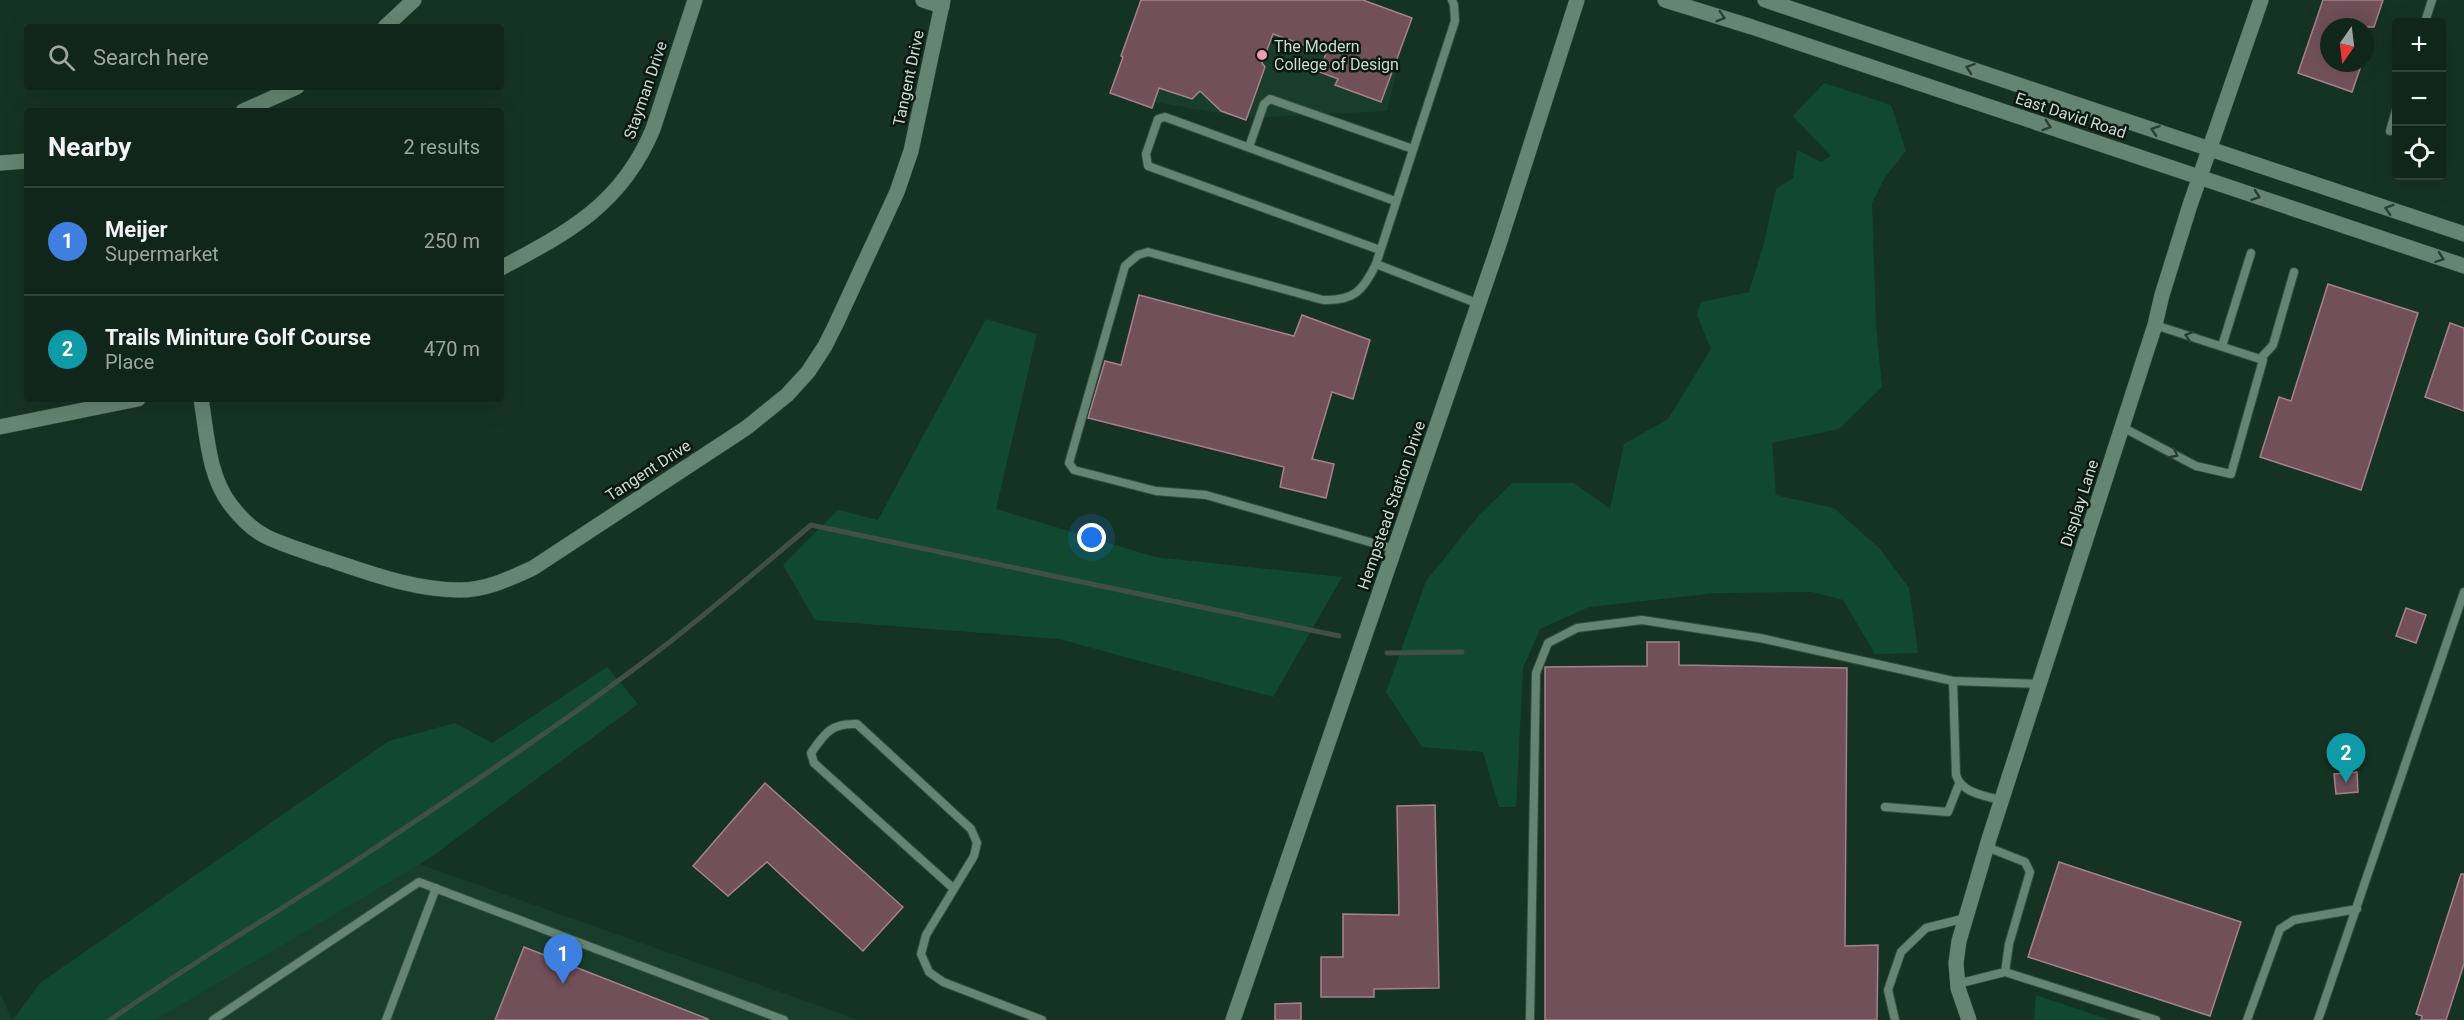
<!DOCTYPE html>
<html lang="en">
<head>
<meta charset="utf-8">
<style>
  :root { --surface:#10261a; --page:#192e23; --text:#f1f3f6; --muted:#9ca5a2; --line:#304339; --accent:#0b8043 }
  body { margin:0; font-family:Roboto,sans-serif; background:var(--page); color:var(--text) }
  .controls { position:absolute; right:18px; top:18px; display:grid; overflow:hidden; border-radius:6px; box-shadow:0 6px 24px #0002 }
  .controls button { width:54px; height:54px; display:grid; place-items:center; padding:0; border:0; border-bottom:2px solid var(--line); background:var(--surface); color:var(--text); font:30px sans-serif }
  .compass { position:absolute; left:2320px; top:18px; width:54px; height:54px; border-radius:50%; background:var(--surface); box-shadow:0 6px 24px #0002; rotate:194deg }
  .you { position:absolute; left:1092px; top:538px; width:21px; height:21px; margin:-15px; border:4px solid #fff; border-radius:50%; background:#1a73e8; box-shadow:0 0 0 9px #1a73e833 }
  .badge { display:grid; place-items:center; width:39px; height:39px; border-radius:50%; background:var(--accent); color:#fff; font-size:20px; font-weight:700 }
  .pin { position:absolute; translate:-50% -50px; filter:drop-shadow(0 2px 3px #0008) }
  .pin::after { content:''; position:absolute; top:32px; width:21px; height:18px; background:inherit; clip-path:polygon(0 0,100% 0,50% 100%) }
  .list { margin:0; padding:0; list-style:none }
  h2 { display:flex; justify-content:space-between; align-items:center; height:78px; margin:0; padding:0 24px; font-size:26px }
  h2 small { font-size:20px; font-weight:400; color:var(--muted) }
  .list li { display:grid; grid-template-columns:39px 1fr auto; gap:18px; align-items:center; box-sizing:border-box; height:108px; padding:0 24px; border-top:2px solid var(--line) }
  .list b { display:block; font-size:22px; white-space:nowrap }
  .list p { margin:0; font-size:20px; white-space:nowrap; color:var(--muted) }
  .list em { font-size:20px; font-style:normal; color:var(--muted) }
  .icon { flex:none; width:33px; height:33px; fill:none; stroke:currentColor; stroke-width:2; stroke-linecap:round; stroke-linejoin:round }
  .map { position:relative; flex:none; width:2464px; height:1020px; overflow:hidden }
  .search { position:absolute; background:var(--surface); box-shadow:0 6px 24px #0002; left:24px; top:24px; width:480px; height:66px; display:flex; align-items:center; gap:15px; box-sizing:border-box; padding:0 21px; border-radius:6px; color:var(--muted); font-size:22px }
  .panel { position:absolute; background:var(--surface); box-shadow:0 6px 24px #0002; left:24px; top:108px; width:480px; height:294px; border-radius:6px }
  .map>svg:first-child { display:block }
  .built { fill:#183e2b }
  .green { fill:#10492f }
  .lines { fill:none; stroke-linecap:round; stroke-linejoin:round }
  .stream { stroke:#415047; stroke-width:5 }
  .building { fill:#71505a; stroke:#a6818c; stroke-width:1.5 }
  .lane-casing { stroke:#354d3f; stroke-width:10 }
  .street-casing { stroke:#354d3f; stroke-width:16 }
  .secondary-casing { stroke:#354d3f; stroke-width:16 }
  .lane { stroke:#648572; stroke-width:8 }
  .street { stroke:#648572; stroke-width:15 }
  .secondary { stroke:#648572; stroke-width:15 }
  .oneway { stroke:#2a3e33 }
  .poi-dot { fill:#f09ab6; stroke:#0b1811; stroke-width:2 }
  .labels { text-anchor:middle; stroke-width:5; stroke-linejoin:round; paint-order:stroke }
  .poi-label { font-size:16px; fill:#cadbd1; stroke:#0b1811; text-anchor:start }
  .street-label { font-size:16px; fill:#cadbd1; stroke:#0b1811 }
</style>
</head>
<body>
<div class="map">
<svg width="2464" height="1020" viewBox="0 0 2464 1020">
  <rect width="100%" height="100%" fill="#153323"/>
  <g class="built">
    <path d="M1143,0h215l51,17 -22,94 -141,7 -136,-24z"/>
    <path d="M413,862l446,158h-707z"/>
    <path d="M0,993l12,27h-12z"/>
  </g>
  <g class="green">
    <path d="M1824,83l67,22 15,46 -21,26 -13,26 4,122 6,62 -43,42 -67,14 4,52 58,13 46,41 29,39 9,65 -43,1 -32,-54 -31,-8 -95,1 -128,14 -49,22 -17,39 -7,139h-17l-16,-55 -61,-5 -36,-55 40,-111 54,-67 32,-31h62l36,26 14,-65 44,-25 43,-70 -14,-34 4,-13 48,-10 14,-45 13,-58 17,-11 4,-28 24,12 10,-6 -38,-40z"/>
    <path d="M986,319l51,15 -41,175 159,48 187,20 -69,120 -214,-58 -244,-19 -32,-55 55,-55 40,10z"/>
    <path d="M607,667l31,37 -211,156 -272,160h-142l27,-37 349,-242 66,-18 37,20z"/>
    <path d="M2036,995l74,25h-76z"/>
  </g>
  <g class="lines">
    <g class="stream">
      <path d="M1387,653l75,-1"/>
      <path d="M110,1020c84,-59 173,-111 259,-168 102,-68 205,-136 302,-211 47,-37 93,-76 140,-116l528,111"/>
    </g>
  </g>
  <g class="building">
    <path d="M1141,0h222l49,18 -31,84 -46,-17 3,-6 -18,-7 6,-19 -53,-19 -11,29 3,4 -19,53 -25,-9 -21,-20 -8,8 -33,-11 -7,20 -42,-15 13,-36 -2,-1z"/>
    <path d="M2323,0h60l-9,27h-45v36h33l-10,29 -54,-19z"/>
    <path d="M2328,284l90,29 -57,177 -101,-33 19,-60 12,4z"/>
    <path d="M1139,295l155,41 8,-21 68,25 -17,59 -21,-7 -20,67 22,5 -8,34 -46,-11 4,-20 -196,-49 17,-57 16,4z"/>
    <path d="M2450,323l14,5v83l-39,-14z"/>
    <path d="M2406,608l20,7 -10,28 -20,-7z"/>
    <path d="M1647,642h32v23l168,3 -2,278 33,-1 -1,75h-332v-353l102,-1z"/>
    <path d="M2357,772l1,20 -22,2 -2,-20z"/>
    <path d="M765,783l138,124 -40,44 -96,-89 -39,34 -35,-30z"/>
    <path d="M1435,805l4,183 -65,1v8h-53v-40h22v-43l56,1 -2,-109z"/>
    <path d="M2059,862l182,60 -31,94 -182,-59z"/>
    <path d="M2461,874h3v90l-18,56h-25l1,-4 -6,-2z"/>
    <path d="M524,947l184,72 -1,1h-212z"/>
    <path d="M1301,1003v17h-26v-16z"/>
  </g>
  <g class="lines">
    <defs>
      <g id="lane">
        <path d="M2425,22l7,-22"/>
        <path d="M2390,131l6,-21"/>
        <path d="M1249,147l15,-43 6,-5 143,50"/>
        <path d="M1380,250l-232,-84 -2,-12 12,-35 7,-2 230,84"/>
        <path d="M1376,264l79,-243 -1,-16 -2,-5"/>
        <path d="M2222,346l29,-93"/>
        <path d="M2260,359l13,-14 21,-73"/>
        <path d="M2122,427l74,39 35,8 32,-114 -108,-35"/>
        <path d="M1394,549l-188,-54 -50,-4 -82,-21 -5,-7 56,-197 13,-11 10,-3 175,48c31,1 40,-9 53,-36l103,40"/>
        <path d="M2002,801c-17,-6 -40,-7 -46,-26l-3,-94 86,3"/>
        <path d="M1885,807l63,5 11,-28"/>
        <path d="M1987,847l38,15 5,10 -21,72 -4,28 151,48"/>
        <path d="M954,889l-140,-126 -3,-10c14,-20 20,-30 46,-29l114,105 6,14 -3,13 -48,79 -5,19 8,18 14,10 99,38"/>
        <path d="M1957,984l48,-12"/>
        <path d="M213,1020l206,-138 365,138"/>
        <path d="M386,1020l50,-132"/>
        <path d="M1530,1020l6,-347 12,-30 29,-15 65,-8 118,18 193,43"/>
        <path d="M1895,1020l-7,-30 13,-38 25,-24 40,-10"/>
        <path d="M2247,1020l33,-91 14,-9 63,-11"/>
        <path d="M2318,1020l146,-428"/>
      </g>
      <g id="street">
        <path d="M923,0l19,6"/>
        <path d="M385,27l29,-27"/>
        <path d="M243,111l54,-24"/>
        <path d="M0,163l27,-2"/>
        <path d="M501,268c68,-36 121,-64 152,-139l42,-129"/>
        <path d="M201,399c6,34 7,76 29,105 9,12 22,26 37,33 19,9 40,15 60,22 42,14 87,31 132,31 27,0 50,-11 74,-22l213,-140 41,-33 21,-23 17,-26 11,-22 61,-132 14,-41 32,-151"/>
        <path d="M0,427l138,-28"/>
        <path d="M1969,1020l-11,-32 -2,-25 3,-22 30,-102 166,-514 7,-30 28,-90 71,-205"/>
      </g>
      <g id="secondary">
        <path d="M1665,0l87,27 712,239"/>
        <path d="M1765,0l699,234"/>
        <path d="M1233,1020l266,-776 78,-244"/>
      </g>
    </defs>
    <use href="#lane" class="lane-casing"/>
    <use href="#street" class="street-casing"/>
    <use href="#secondary" class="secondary-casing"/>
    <use href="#lane" class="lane"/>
    <use href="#street" class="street"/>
    <use href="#secondary" class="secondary"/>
  </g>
  <defs><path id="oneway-chevron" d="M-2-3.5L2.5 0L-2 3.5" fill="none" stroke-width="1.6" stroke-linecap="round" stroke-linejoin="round" transform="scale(1.5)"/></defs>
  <g class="oneway">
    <use href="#oneway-chevron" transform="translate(1721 17) rotate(17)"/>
    <use href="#oneway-chevron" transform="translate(1970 68) rotate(-161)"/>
    <use href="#oneway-chevron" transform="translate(2047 126) rotate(18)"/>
    <use href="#oneway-chevron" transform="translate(2155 130) rotate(-161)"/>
    <use href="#oneway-chevron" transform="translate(2256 196) rotate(19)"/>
    <use href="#oneway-chevron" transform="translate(2389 209) rotate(-162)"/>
    <use href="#oneway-chevron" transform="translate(2440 258) rotate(19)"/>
    <use href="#oneway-chevron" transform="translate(2189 336) rotate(-162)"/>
    <use href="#oneway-chevron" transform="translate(2174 454) rotate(28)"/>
  </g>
  <circle class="poi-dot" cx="1262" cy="55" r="6"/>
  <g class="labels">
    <g class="poi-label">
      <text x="1274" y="52">The Modern<tspan x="1274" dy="18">College of Design</tspan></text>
    </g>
    <g class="street-label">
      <text transform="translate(908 78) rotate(-78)" y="6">Tangent Drive</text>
      <text transform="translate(645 90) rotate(-71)" y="6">Stayman Drive</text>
      <text transform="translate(2071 115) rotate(18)" y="6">East David Road</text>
      <text transform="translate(648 470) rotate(-33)" y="6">Tangent Drive</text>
      <text transform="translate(2079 503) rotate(-72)" y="6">Display Lane</text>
      <text transform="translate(1391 505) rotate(-71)" y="6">Hempstead Station Drive</text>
    </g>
  </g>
</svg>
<div class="controls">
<button>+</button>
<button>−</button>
<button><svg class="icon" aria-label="locate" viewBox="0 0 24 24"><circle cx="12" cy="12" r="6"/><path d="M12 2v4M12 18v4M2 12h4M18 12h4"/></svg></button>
</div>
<svg class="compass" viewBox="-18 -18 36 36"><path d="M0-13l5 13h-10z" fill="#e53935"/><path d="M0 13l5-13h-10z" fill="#9ca5a2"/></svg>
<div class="you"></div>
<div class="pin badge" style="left:563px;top:984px;background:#3f7fe0">1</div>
<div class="pin badge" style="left:2346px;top:783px;background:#0f9aa8">2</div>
<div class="search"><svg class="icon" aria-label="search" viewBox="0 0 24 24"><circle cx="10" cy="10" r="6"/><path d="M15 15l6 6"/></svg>Search here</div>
<section class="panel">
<h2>Nearby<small>2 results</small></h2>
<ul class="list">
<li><span class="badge" style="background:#3f7fe0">1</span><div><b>Meijer</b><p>Supermarket</p></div><em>250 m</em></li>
<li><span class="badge" style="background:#0f9aa8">2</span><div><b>Trails Miniture Golf Course</b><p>Place</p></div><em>470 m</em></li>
</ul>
</section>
</div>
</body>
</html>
